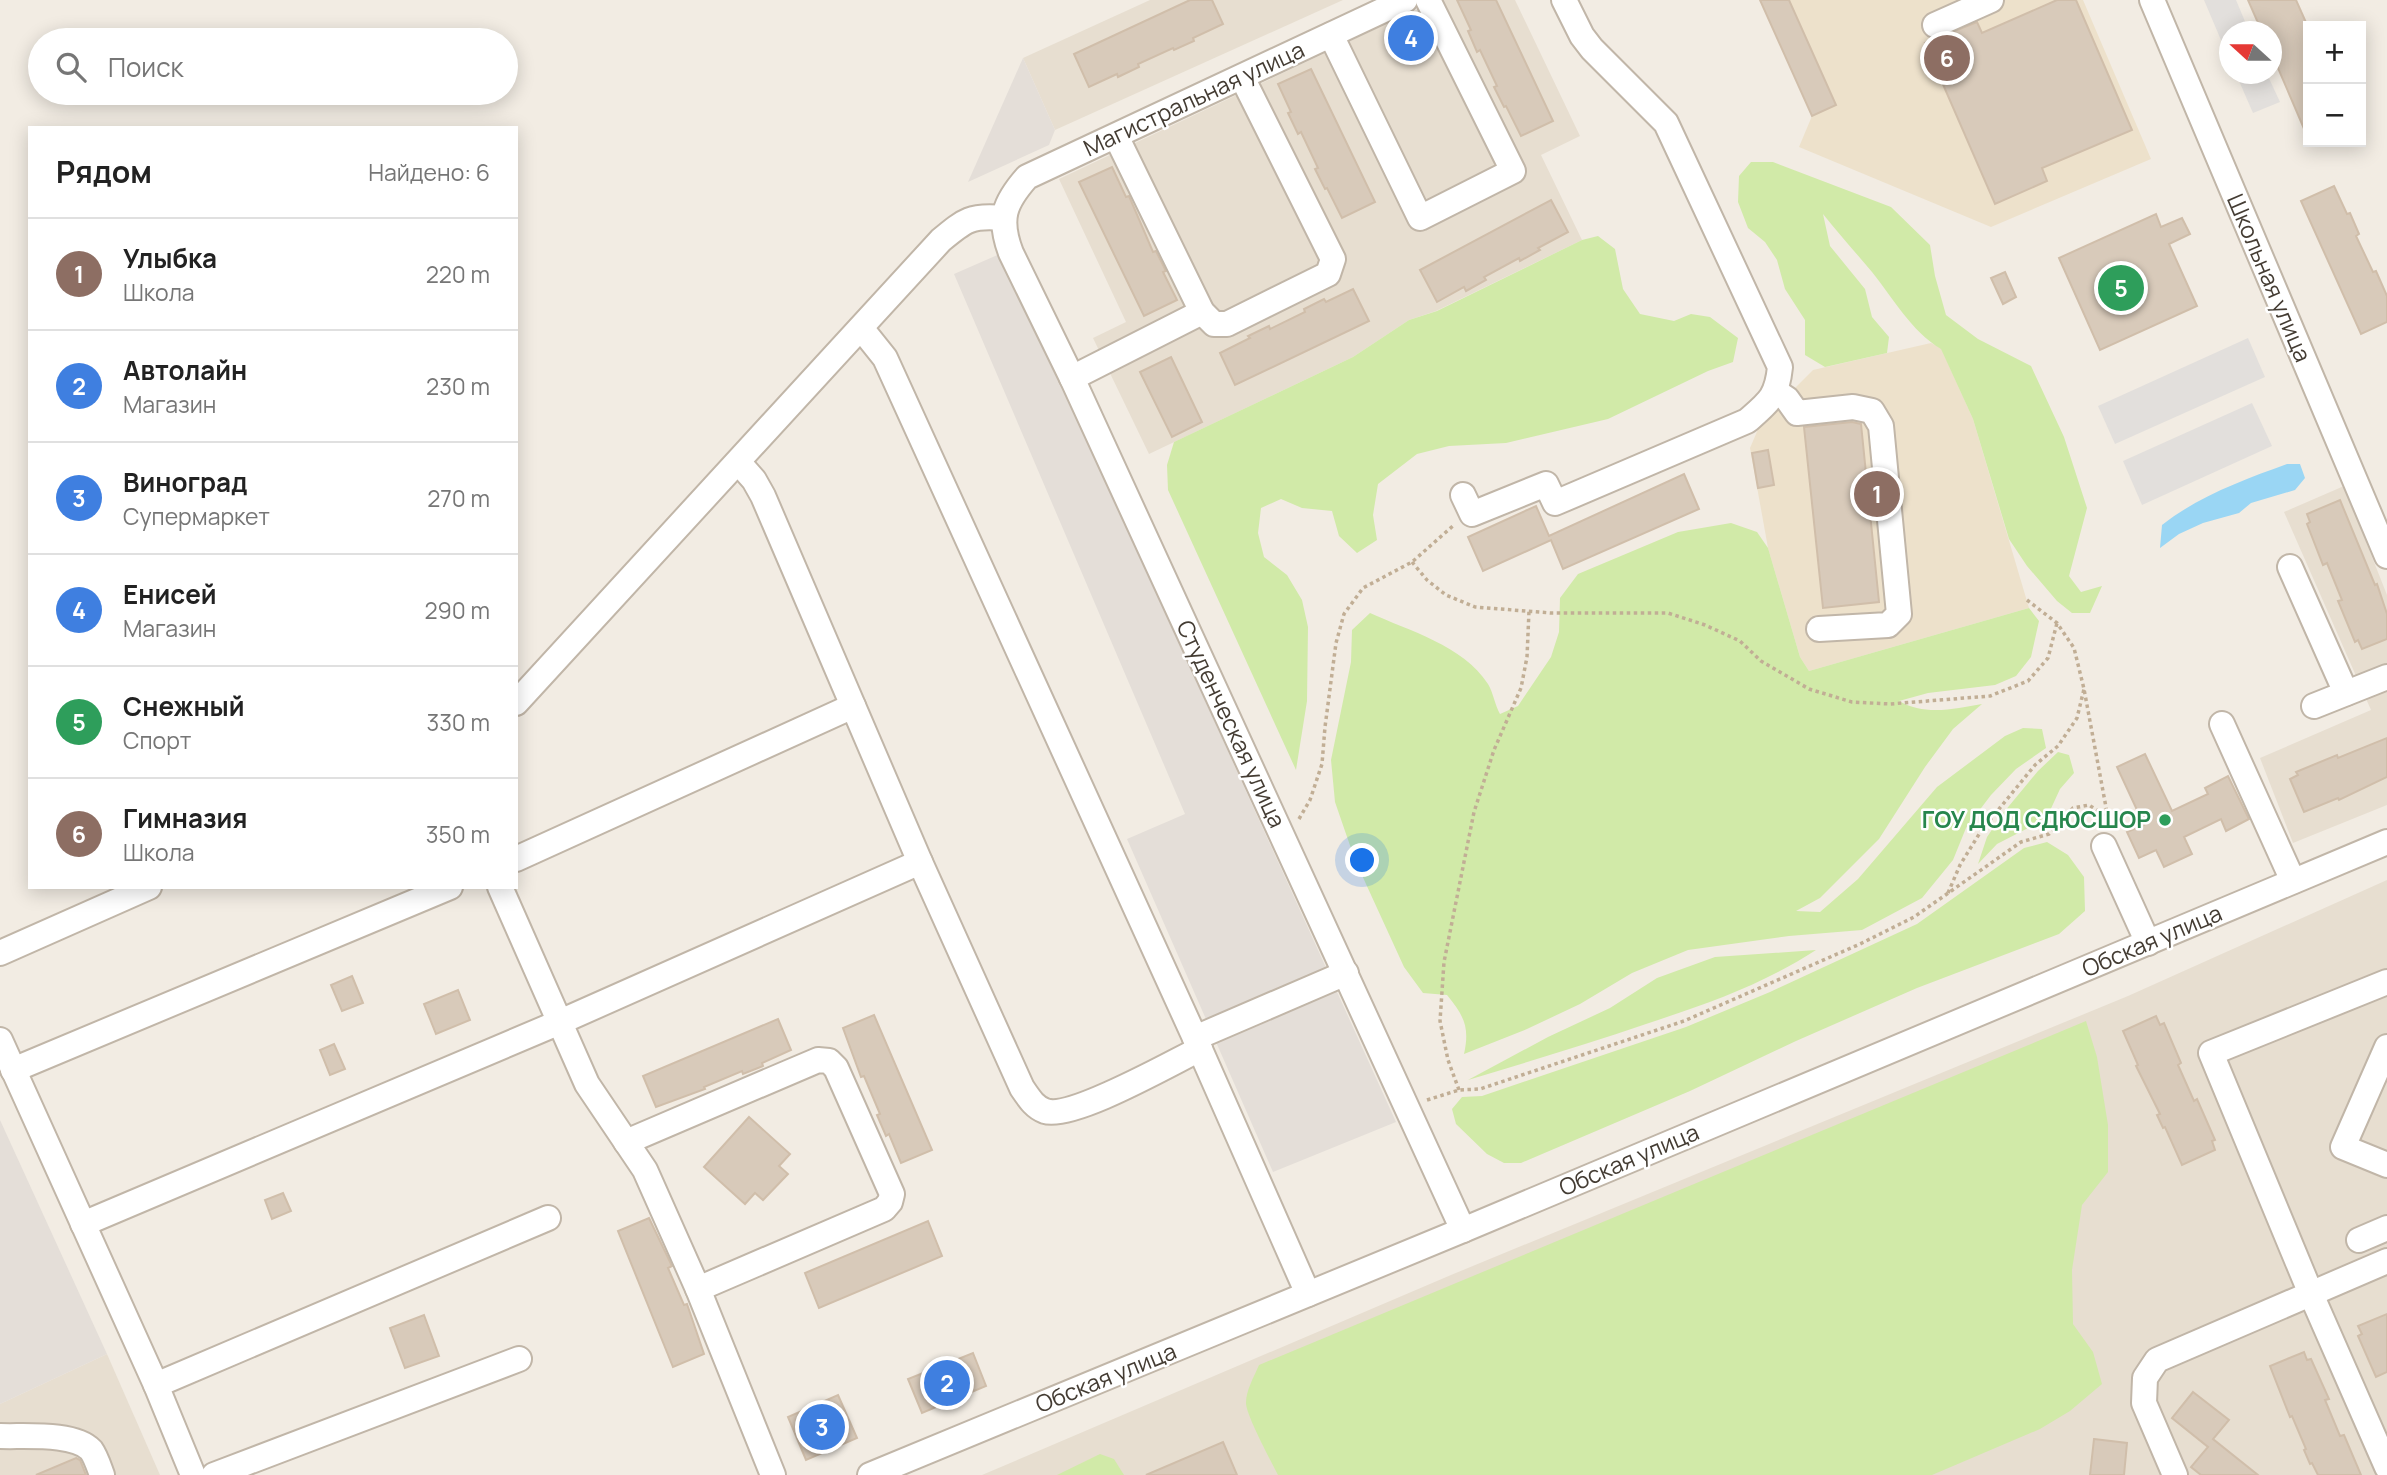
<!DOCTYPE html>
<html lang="ru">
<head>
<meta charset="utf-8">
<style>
  :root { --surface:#fff; --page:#f2f2f2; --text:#222; --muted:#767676; --line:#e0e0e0; --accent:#0f766e }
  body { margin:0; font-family:Manrope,sans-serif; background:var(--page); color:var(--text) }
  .controls { position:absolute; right:21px; top:21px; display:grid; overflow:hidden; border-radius:0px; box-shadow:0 4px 18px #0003 }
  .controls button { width:63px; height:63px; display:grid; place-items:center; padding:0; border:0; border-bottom:2px solid var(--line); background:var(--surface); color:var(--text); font:35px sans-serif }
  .compass { position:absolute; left:2219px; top:21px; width:63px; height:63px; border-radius:50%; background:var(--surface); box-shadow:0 4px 18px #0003; rotate:291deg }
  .you { position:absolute; left:1363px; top:861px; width:24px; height:24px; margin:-18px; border:5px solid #fff; border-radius:50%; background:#1a73e8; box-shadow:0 0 0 10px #1a73e833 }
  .badge { display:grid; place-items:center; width:46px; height:46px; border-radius:50%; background:var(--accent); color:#fff; font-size:23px; font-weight:700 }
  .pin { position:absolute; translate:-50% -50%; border:4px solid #fff; box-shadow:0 2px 7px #0006 }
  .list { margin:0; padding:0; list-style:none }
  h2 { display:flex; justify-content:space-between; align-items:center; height:91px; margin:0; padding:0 28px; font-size:30px }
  h2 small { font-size:23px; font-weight:400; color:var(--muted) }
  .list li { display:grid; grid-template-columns:46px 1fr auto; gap:21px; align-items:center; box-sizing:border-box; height:112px; padding:0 28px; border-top:2px solid var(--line) }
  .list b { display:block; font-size:26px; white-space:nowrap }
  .list p { margin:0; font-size:23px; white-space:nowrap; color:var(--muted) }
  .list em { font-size:23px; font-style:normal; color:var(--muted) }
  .icon { flex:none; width:38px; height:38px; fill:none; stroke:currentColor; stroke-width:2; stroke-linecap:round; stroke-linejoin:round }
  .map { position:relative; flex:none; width:2387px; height:1475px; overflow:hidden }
  .search { position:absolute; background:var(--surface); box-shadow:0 4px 18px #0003; left:28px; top:28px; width:490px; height:77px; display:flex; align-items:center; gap:18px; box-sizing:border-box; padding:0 24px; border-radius:38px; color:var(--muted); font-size:26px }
  .panel { position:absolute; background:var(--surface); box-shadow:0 4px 18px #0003; left:28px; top:126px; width:490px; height:763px; border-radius:0px }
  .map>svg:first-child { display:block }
  .residential { fill:#e7ded0 }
  .industrial { fill:#e4ded8 }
  .education { fill:#ede1cb }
  .green { fill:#d1eaa8 }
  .parking { fill:#e2dfdc }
  .water { fill:#9ad6f4 }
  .building { fill:#d8caba; stroke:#d0beaa; stroke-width:2 }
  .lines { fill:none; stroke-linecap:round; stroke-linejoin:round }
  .minor-casing { stroke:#c1b6a8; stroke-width:28 }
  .path { stroke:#c1ae95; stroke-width:3.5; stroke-dasharray:3.5 3.5; stroke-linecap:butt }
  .minor { stroke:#fff; stroke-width:24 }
  .leisure-dot { fill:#2e9e5b; stroke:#fff; stroke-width:2.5 }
  .labels { text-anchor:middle; stroke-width:5; stroke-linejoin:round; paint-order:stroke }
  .street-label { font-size:23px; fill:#443c33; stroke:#fff }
  .leisure-label { font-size:23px; font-weight:bold; fill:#27864d; stroke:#fff; text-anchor:end }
</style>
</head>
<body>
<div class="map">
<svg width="2387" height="1475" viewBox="0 0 2387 1475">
  <rect width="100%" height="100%" fill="#f2ece3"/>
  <g class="residential">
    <path d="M1150,0h193l-288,130 -32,-72z"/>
    <path d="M1437,0h78l65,136 -39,19 41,85 -146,71 -27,9 -56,37 -204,97 -56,-116 33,-16 -67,-143z"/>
    <path d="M2344,486l43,109v210l-94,38 -33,-85 111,-48 -87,-198z"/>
    <path d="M2387,880v595h-1405l469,-200 677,-279z"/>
    <path d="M107,1354l53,121h-160v-71z"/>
  </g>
  <g class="industrial">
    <path d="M1023,58l32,72 -6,15 -81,37z"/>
    <path d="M1002,253l394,869 -123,50 -146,-333 58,-25 -231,-540z"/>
    <path d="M0,1120l107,234 -107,50z"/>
  </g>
  <g class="education">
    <path d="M1760,0h323l68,159 -160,68 -192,-80 13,-31z"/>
    <path d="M1931,343l10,5 32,71 56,189 -220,63 -9,-14 -32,-109 -18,-100 9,-21 14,-17 40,-40z"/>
  </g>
  <g class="green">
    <path d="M1751,162h22l118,45 39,38 5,31 11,39 32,24 53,27 33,71 23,71 -18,68 12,16 21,-6 -12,27h-18l-15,-12 -30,-35 -18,-27 -36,-120 -32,-70c-30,-18 -48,-51 -69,-77 -16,-19 -33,-38 -49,-58l7,32 35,43 7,28 17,20 -2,16 -62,14 -20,-12v-35l-20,-31 -8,-29 -12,-18 -17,-14 -10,-26 1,-26z"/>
    <path d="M1598,236l17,13 8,40 17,25 34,7 17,-7 19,3 28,21 -5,24 -25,9 -100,48 -102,24 -57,3 -32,8 -39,30 -5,31 4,25 -20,13 -18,-17 -7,-25 -30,-3 -21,-9 -20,9 -3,25 6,24 23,18 15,25 6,27 -1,74 -11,69 -128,-280 -1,-25 7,-23 179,-85 56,-37 28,-9 145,-71z"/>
    <path d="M1731,523l26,9 11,16 32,109 9,14 220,-63 10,13 -8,36 -15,19 -21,9 -67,8 -29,8c25,15 56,8 83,3l-29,25 -28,38 -46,72 -59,59 -24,13 24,1 38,-33 79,-92 68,-51 18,-8 19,1 4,19 -30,21 -25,26 -25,33 -13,32 -31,38 -60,32 -73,6 -101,14 -56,23 -52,31 -53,25 -63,25c6,-27 0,-38 -17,-59l-24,-2 -19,-26 -49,-107 -20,-58 -4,-42 20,-98 1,-32 18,-17c39,18 93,32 118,71 5,8 7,21 12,30l18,-8 33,-49 8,-25 1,-34 18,-24 100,-42z"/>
    <path d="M2058,752l11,3 5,18 -14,16 -12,26 -18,12 -33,17 -19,20 9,-27 17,-25 34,-41z"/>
    <path d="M2047,842l21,13 16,22 1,34 -26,23 -142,54 -121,53 -106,50 -169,72h-17l-17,-9 -31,-30 -4,-15 10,-12 20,-1 204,-69 84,-35 147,-68 107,-76z"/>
    <path d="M1816,950c-56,36 -107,53 -170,74 -59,20 -118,38 -178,56l80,-43 62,-29 47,-30 58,-21z"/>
    <path d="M2086,1021l11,36 11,68v47l-26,33 -10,65 1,54 20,28 9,32 -32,27 -30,18 -108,46h-654c-7,-14 -32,-60 -32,-72 0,-13 8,-26 13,-38z"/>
    <path d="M1100,1454l14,5 10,16h-67z"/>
  </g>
  <g class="parking">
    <path d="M2204,0h32l13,31 -19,1 -1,27z"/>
    <path d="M2236,74h31l13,28 -27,11z"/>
    <path d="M2248,338l17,39 -150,67 -17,-38z"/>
    <path d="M2252,403l20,43 -130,59 -19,-44z"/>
  </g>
  <path class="water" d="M2287,464h13l5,14 -10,12 -44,13 -12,10 -36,10 -24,11 -19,14 2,-23c37,-29 81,-45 125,-61z"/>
  <g class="building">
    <path d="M1190,0h22l11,24 -30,14 1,3 -20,9 -1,-2 -35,16 1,3 -21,10 -1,-3 -28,13 -15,-33z"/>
    <path d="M1457,0h39l57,121 -32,15 -15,-30 -2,1 -10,-20 3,-1 -17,-36 -3,2 -9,-21 3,-1z"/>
    <path d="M1760,0h29l47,105 -24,11z"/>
    <path d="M2057,0h19l56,130 -90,38 5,13 -52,23 -70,-161 52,-21 5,11z"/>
    <path d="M2248,0h48l12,27v111l-36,-84v-22h-10z"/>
    <path d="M1414,25l10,18 -15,9 -10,-18z"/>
    <path d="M1311,69l64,133 -33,16 -15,-30 -2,1 -10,-20 3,-1 -17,-36 -3,2 -10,-21 3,-1 -13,-28z"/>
    <path d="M1112,167l14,30 3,-1 24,56 3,-1 10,20 -3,1 14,28 -33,16 -65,-134z"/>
    <path d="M2334,186l13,28 3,-1 9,21 -3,2 17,36 3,-1 11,25v26l-26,12 -60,-133z"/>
    <path d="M1551,200l17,32 -30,16 2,2 -20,11 -1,-3 -35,19 2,3 -20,11 -2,-4 -27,15 -17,-32z"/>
    <path d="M2156,214l5,13 21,-9 8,16 -21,10 28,62 -97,44 -41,-92z"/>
    <path d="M2005,272l11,25 -13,7 -12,-26z"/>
    <path d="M1353,289l16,32 -134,64 -15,-32 30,-15 -2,-2 21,-10 1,3 35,-17 -1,-3 20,-10 2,3z"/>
    <path d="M1171,357l31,65 -30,15 -32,-65z"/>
    <path d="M1852,422l9,2 18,178 -56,6 -19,-181z"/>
    <path d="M1768,450l6,35 -16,3 -6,-35z"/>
    <path d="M1684,474l15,35 -136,60 -12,-29 -68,31 -15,-34 68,-31 13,30z"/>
    <path d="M2340,500l35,85 2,-1 10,30v25l-25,10 -4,-9 -3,2 -17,-41 4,-1 -15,-37 -4,2 -16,-41 3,-2 -3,-8z"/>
    <path d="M2387,738v39l-48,23 -1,-2 -34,14 -14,-33 8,-4 -2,-3 41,-17 1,3z"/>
    <path d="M2145,754l27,57 36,-17 -3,-6 23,-12 21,43 -23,12 -5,-12 -37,18 8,17 -28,13 -8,-17 -17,8 -12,-26 17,-7 -27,-58z"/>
    <path d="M352,976l11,27 -21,8 -11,-26z"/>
    <path d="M458,990l12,30 -34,14 -12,-30z"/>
    <path d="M874,1015l58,135 -31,13 -12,-29 -3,2 -9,-21 3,-1 -16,-38 -3,1 -18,-49z"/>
    <path d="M2156,1016l4,9 4,-2 17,40 -3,2 16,36 3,-2 18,41 -3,1 3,9 -33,15 -17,-38 -2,1 -6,-13 3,-1 -24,-48 2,-1 -15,-34z"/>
    <path d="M778,1019l13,31 -29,13 1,3 -20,8 -1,-3 -38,16 1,2 -49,18 -13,-31z"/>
    <path d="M334,1044l11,25 -15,6 -10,-25z"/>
    <path d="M749,1117l41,37 -11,12 9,8 -25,26 -8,-7 -10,11 -41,-37z"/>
    <path d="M283,1193l8,18 -19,8 -7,-19z"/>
    <path d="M649,1218l23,48 -4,2 16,37 3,-1 17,50 -31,13 -55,-136z"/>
    <path d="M928,1221l14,35 -123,52 -14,-35z"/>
    <path d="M2387,1314v58l-11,5 -18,-41 4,-2 -4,-8z"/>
    <path d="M424,1315l15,41 -34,12 -15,-40z"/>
    <path d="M2304,1352l3,8 4,-1 18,40 -4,1 15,36 4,-1 17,40h-43l-6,-12 -2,1 -6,-14 2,-1 -14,-33 -2,1 -20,-51z"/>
    <path d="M973,1353l13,33 -64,27 -14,-34z"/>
    <path d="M2193,1392l36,28 -16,19 45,36h-57l-10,-8 17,-20 -36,-29z"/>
    <path d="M838,1395l19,43 -51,22 -18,-43z"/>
    <path d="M2094,1439l33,4 -3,32h-34z"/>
    <path d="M1223,1442l14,33h-91z"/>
    <path d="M76,1458l4,2 6,15h-50z"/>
  </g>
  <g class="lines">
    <defs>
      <g id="minor">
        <path d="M1405,0l-378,177c-23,26 -29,42 -16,76l61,125 391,852"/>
        <path d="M2152,0l235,556"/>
        <path d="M1935,25l56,-25"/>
        <path d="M1331,35l89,183 93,-47 -85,-171"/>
        <path d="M1116,136l86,176 12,12h13l101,-50 5,-15 -91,-182"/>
        <path d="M861,328l24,30 310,680 113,256"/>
        <path d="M1072,378l130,-66"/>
        <path d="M1775,391l12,8 10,14 56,-6 19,4 9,15 18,188 -11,11 -69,4"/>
        <path d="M739,463l15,17 9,16 157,366 102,226c7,10 12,19 23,23 27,9 126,-48 155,-62"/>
        <path d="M1463,495l9,19 74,-30 9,19 192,-82c22,-19 30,-24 33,-54l-114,-244 -74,-74 -10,-13 -18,-36"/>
        <path d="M2290,567l56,126"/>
        <path d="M516,703l425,-463c24,-20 30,-25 62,-22"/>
        <path d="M2314,706l73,-29"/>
        <path d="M2222,724l71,157"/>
        <path d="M2104,846l44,97"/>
        <path d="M516,859l337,-153"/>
        <path d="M500,887l87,197 58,86 53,119 75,186"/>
        <path d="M0,953l149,-66"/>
        <path d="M2387,982l-176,71 100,241 76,173"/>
        <path d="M1195,1038l151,-65"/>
        <path d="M0,1040l156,345 37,90"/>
        <path d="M2387,1047l-44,100 44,18"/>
        <path d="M13,1070l437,-183"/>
        <path d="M626,1142l192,-82 11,1 7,7 56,126 -2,8 -6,7 -186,80"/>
        <path d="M83,1224l477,-202 360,-160"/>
        <path d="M2359,1240l28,-12"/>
        <path d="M156,1385l392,-167"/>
        <path d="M0,1436c23,1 74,-4 91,14 5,7 8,17 11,25"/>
        <path d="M214,1475l305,-116"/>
        <path d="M870,1475l593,-245 924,-388"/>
        <path d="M2175,1475l-31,-72 1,-25 12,-18 230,-99"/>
      </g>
    </defs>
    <use href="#minor" class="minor-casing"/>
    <g class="path">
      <path d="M1412,562l15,18 19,15 29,12 76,6h117l37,12 35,16 21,20 48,28 43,13 38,2 100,-8 38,-15 20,-23 9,-35"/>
      <path d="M2027,600l30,23 17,25 10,41 24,129"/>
      <path d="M1299,819l11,-19 12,-36 3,-37 11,-84 8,-29 19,-26 49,-26 42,-37"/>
      <path d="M1948,893l12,-28 21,-34 54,-66 23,-19 19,-28 7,-29"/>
      <path d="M1459,1090l-11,-30 -8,-39 4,-59 30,-150 20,-62 27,-62 6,-31 2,-46"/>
      <path d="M1427,1100l32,-10 21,-1 204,-68 176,-77 54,-27 107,-75 28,-8 24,-26 16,-3 19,13 -2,9"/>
    </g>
    <use href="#minor" class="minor"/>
  </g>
  <circle class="leisure-dot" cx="2165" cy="820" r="7"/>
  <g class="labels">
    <g class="street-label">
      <text transform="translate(1194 99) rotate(-25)" y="8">Магистральная улица</text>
      <text transform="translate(2269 278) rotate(67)" y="8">Школьная улица</text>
      <text transform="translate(1231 724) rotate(65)" y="8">Студенческая улица</text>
      <text transform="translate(2152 941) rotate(-23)" y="8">Обская улица</text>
      <text transform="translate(1629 1160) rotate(-23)" y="8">Обская улица</text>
      <text transform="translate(1106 1378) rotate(-22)" y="8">Обская улица</text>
    </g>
    <g class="leisure-label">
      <text x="2151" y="828">ГОУ ДОД СДЮСШОР</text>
    </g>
  </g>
</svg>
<div class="controls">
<button>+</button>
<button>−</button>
</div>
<svg class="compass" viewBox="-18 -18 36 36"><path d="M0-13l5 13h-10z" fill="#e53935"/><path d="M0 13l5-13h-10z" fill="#767676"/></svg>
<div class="you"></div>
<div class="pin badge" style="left:1877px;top:494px;background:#8d6e63">1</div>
<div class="pin badge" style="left:947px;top:1383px;background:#3f7fe0">2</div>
<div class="pin badge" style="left:822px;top:1427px;background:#3f7fe0">3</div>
<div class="pin badge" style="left:1411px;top:38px;background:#3f7fe0">4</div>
<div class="pin badge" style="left:2121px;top:288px;background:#2e9e5b">5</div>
<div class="pin badge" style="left:1947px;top:58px;background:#8d6e63">6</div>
<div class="search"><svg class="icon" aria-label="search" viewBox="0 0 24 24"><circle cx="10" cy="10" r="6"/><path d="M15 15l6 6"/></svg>Поиск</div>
<section class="panel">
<h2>Рядом<small>Найдено: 6</small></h2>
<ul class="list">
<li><span class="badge" style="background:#8d6e63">1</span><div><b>Улыбка</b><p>Школа</p></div><em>220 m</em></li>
<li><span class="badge" style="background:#3f7fe0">2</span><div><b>Автолайн</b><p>Магазин</p></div><em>230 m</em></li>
<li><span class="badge" style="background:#3f7fe0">3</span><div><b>Виноград</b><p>Супермаркет</p></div><em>270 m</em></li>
<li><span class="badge" style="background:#3f7fe0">4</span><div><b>Енисей</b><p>Магазин</p></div><em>290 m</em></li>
<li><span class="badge" style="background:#2e9e5b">5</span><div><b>Снежный</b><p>Спорт</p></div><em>330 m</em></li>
<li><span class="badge" style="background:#8d6e63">6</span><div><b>Гимназия</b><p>Школа</p></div><em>350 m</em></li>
</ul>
</section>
</div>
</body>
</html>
